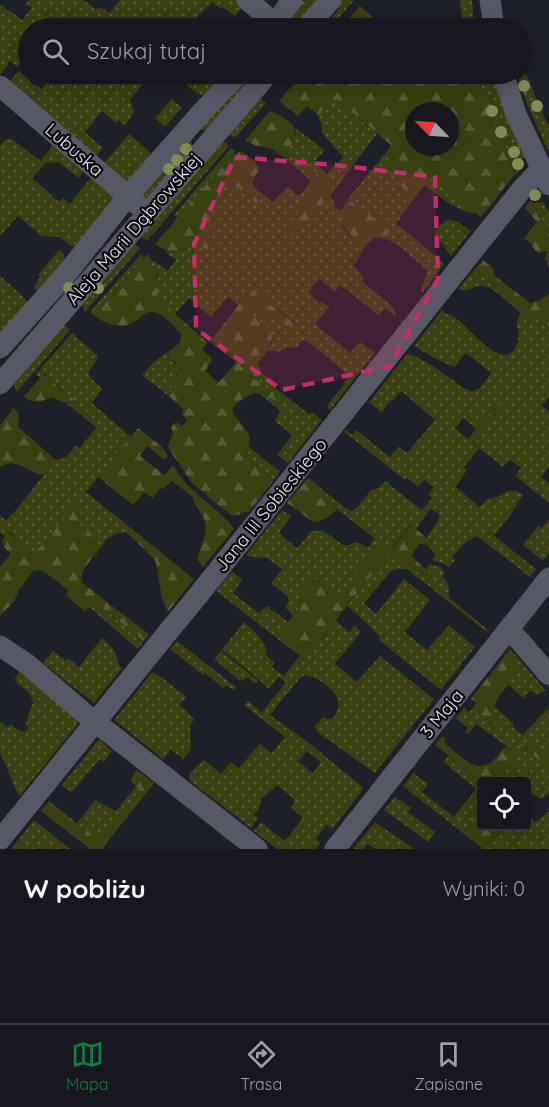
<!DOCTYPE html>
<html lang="pl">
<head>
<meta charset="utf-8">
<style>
  :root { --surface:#16171f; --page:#1f2028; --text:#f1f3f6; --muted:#9e9fa4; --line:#35363d; --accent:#0b8043 }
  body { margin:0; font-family:Quicksand,sans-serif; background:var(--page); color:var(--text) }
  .controls { position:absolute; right:18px; bottom:18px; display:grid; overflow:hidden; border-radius:6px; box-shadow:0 3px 15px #0003 }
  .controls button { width:54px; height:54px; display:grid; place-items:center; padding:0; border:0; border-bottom:2px solid var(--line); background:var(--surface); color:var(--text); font:30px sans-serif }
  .compass { position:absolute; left:405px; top:102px; width:54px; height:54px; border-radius:50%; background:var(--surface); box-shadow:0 3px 15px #0003; rotate:295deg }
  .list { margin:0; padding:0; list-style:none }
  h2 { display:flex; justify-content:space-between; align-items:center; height:78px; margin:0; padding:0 24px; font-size:26px }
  h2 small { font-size:20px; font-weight:400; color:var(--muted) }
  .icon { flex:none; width:33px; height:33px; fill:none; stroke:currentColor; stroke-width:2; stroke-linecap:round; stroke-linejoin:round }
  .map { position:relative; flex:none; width:549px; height:849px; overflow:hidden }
  .search { position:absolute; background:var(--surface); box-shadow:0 3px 15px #0003; left:18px; right:18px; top:18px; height:66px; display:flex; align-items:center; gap:15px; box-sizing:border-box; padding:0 21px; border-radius:33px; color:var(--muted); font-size:22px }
  .sheet { height:174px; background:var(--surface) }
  nav { display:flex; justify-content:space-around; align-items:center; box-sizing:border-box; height:84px; border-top:2px solid var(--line); background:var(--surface); font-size:16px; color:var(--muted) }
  nav a { display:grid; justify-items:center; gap:3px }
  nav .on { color:var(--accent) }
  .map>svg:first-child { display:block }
  .grass { fill:url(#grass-dots); fill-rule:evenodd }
  .forest { fill:url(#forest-firs); fill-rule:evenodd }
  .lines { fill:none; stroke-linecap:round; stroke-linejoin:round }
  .minor { stroke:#565965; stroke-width:21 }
  .tree { fill:#7f8c54 }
  .marked { fill:#c62d6a; fill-opacity:0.2; stroke:#c62d6a; stroke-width:4.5; stroke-dasharray:12 8; stroke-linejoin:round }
  .labels { text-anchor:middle; stroke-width:4.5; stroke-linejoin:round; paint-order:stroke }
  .street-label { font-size:18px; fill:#eaecf3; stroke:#08090e }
</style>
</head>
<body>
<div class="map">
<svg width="549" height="849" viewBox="0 0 549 849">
  <defs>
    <pattern id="grass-dots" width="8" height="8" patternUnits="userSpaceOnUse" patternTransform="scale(1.5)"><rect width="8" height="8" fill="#394111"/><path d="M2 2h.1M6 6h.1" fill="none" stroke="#565d34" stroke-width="1.8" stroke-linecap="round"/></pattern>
    <pattern id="forest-firs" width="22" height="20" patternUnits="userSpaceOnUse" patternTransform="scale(1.5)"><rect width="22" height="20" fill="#394111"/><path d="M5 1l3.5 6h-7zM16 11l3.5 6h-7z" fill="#565d34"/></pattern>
  </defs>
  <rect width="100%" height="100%" fill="#1d1f29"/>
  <g class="grass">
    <path d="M29,0h55l11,9 6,-2 8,6 11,-13h119l6,5 -10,11 -12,-9 -2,2 -9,-7 -25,26h-159v25l-11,14 -7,-6 -10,14v-71l22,16 10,-12 -6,-4z"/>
    <path d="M304,0h17l-24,28h-13v-2z"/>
    <path d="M341,0h13l-24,28h-14l10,-12 4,3 10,-11 -4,-3z"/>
    <path d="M460,0h12l2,28h-11z"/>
    <path d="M19,71l16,15 1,-1 5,4 10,-12 -4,-3h88l6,5v4l2,1 -13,16 4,12 -9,13 -7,-5 -2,3 -14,-12 -17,21 18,16 -7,8 -87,-74z"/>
    <path d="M195,74h22c1,1 2,3 1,5 -1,7 -12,17 -19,15 -5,-2 -10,-7 -13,-10z"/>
    <path d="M246,74h13l-51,58 -10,-4z"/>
    <path d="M479,74h16l32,83 -5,2 -1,9 -5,7 -12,-27 -22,-57z"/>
    <path d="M526,74l21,50h2v29l-23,-52 -7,-21z"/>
    <path d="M260,98l6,5 -31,35 -5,-4z"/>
    <path d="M172,99l10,9 -17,19 -10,-9z"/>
    <path d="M336,99l41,35 -42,55 -24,-21 -2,8 1,4 -27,-23 6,1v-9l7,-16 -1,-5 30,22 -11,12 13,12 16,-17 -21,-24v-7l-4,-11z"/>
    <path d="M129,134l26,22 -25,29 -26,-22z"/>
    <path d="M189,138l5,10 -48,52 -8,-3z"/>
    <path d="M10,139l3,1 28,21 11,-15 -1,-1 1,-2 30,27 -1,5 -3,3 -19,-16 -14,1 -13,15 27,24 4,-4 7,6 24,-30 25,22 -43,53 -17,-12 -18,-1 -23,-20 -18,20v-91l5,-5z"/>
    <path d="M223,141l6,5 -82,95 -8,-7z"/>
    <path d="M391,146c-2,11 -1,23 5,33 5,8 17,12 13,23l1,2 -14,20 20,15 28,25 -21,28 -2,-3 7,-18 -28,-24 -14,-9 3,-7 -41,-32z"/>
    <path d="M231,148l4,4 -57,66 -4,-3z"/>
    <path d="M431,177l46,36c-20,0 -37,-17 -53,-28z"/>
    <path d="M310,183l-20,50 5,4 35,-43 5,10 -1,4 8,2c-1,5 -1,10 0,15 3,7 16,19 23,21l-11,20 7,8 3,9 25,21 7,9 -1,3 -10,-8 -6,7 -39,-30 -5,7 -16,-13 -11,13 12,11 2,-1 7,5 -14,17 35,29 10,-11 15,11 -45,57 -3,-3c5,-12 18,-19 21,-32l-17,-15 -26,-20 -4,1 -5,7 -7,-1 -11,5 -11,-2 5,-7 -5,-16 -17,-13 2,-5 3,-1 19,12 25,6 -48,-37 -13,16 -10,-8 -17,20 -22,-19 -14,16 -18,-15 1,-25 -4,-14 13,11 9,-11 -12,-9c17,3 21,-4 37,-6l6,5 2,-3c3,-14 7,-28 1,-42l5,-12 13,-9 11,4 18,16 3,-7 -1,-6 14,11 15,-15 11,9z"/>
    <path d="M543,202l6,11v22l-16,-32z"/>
    <path d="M448,220l10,2 13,9 -20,25 -16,-21c2,-7 7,-12 13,-15z"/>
    <path d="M132,241l8,7 -55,64 -3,-8z"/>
    <path d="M59,250l4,4 2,6 -27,31 -4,-3 6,-11 -1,-3z"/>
    <path d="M141,254l3,3 -50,58 -4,-3z"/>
    <path d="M474,270l75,59v68l-7,9 7,5v56l-8,10 8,6v20l-34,-27 6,-8 -11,-8 -7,7 -24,-19 -15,19 3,3 -11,17 24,20 8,-8 12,-3 8,-5h9l6,4 -7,10 1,1 -23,30 42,33 -6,8 -53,-41c-11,4 -18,12 -25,21l3,3 -6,7 -7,-4 -10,-3 4,-5 -9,-10 5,-3 -5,-4c3,-9 13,-15 12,-24l-9,-5 -14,20 -6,-4 -20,26 44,32 -8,-14 3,-5 11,3 5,5 -3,4c7,7 7,12 7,22l39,32 -1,2 -80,-63h-9l-7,2 -27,32 12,11 28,-35 26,21 -25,32 22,18 22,-25 26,22 -34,43 -62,-50 1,-3 -20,-20 -13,-11 43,-55 -10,-8 -15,18 -25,38 -25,-20c-26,18 -9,27 -21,44 -4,5 -11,9 -16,13l28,22 30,-38 13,12 6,-7 6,7 -26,32 22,18 23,-26 54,43 -59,74 -58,-41 -2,-6 8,-9 6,2 4,-1c3,-5 6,-9 5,-15 0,-13 -22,-27 -33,-28l-5,3 -30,37 39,28 55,45 -32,41 -6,-4 -10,13 4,5 -4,6h-39l-23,-18 7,-9 24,19 18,-23 -12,-10 3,-5v-4l-17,-14 -16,14 -1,7 -6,9 4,3 -7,10 -62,-48 1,-7 14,-13 17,14 10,-12 8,6 21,-24 12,9 13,-16 -41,-32 4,-4 14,11 24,-30 -7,-5 -10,12 -7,-6 -1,-2 -39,-31 22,-28c11,10 22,18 23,34l8,7 -3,4 12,9 16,-20 -84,-65 16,-20 10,9 -9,13 23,18 3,2 8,-7 21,16 5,-6 -7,-8 3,-8 -2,-4 -16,-13 11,-14 -15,-11 -16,-1 -5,-2 36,-45 9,6 -12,17 18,15 15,-17h9l7,3 15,11h5l9,-3 9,5 3,-1 6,-7 -71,-56 4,-5 37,30 7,3 6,-4 12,-16 8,-3 7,-7 37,29 10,-12 -4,-3 5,-8 -9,-7 -6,7 -11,-9 -2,2 -61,-48 2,-2 6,5 4,-5 34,27 9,-10 8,6 28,-33 -34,-29 -9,10 -2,-1 -8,13 -13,-11 38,-48c13,2 34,18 46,26 7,5 11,10 20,11l7,-3 11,-15 -25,-20 -12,14 -20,-9 -20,-12 28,-36c4,5 10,5 16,10 11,7 43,51 57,29 9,-15 -4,-21 6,-36 -9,-7 -29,-28 -40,-27 -10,0 -10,7 -23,3zM503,406l-29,38 -19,-16 8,-10 13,11zM307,751l14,11 -8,11 -15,-12z"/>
    <path d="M0,276l21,18 7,9 -28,37z"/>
    <path d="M61,323l9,7 -53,62 -5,-11z"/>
    <path d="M72,333l4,3v1l22,19c-8,21 -18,12 4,33l-10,14 39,34 -45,55 41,33v8c-18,-3 -24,12 -33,25 7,-18 -4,-23 -15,-34l-1,-23 -44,54 -25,-23 -4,4 -5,-3v-17l6,4 10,-10 40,-50 9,-2 11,-12 4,2 16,-21 -30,-24h5l5,-1 -32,-28 -4,4 -4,-4z"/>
    <path d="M169,351l-1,4 9,11 1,13 -12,15 -24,-19 12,-13z"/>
    <path d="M258,363l3,9 13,11 -1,3 37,29 2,-3 10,8 -34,43 -11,-8 15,-20 -17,-14 5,-10 -21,-18 19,8 -29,-27z"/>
    <path d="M248,446l32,26 -6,8 -27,-21z"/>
    <path d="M549,519v34l-6,8 -20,-16 15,-19 4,2z"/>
    <path d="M94,601l50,40 -6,8 -49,-42z"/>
    <path d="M102,638l13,13 3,12 4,5 -28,35 -51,-40 10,-12 13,10 2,-3 11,9z"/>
    <path d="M177,641l59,46 -3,3 -6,-4 -4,2 -18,-15 -2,2 -33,-26z"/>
    <path d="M221,651l38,30 -3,3 -8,-6 -8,3 -26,-22z"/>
    <path d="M519,659l27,32 -10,3 -6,-3 -7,7 -14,-13 2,-2 -1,-9z"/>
    <path d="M21,669l56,47 -3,3 3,2v4l-58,72 -19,-45v-30l7,5 4,-3c5,4 8,8 15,7l2,-3 -2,-4c2,-7 4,-15 7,-21l-3,-9 -16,-14 4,-5v-4z"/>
    <path d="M152,672l11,6 23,19 -6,8 14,14 -4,8 1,22 -7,10 -13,-9 -8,9 -49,-39z"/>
    <path d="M494,706l20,18 -2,2 11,9 24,-26 2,2v41l-2,2c-9,-3 -18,-12 -27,-9l29,23v24l-8,7 -14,-8 -1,-9 -32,-1 3,-8 11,-4 5,-18 -37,-27 -8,10 -3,-2 3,-4 -12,-10 8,-10 5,4 4,-4 21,17z"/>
    <path d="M99,739l13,12 -8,11 -4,-3 -28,33 -11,-6z"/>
    <path d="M448,756l33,26v24l-5,6 -12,22 -61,-48 10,-13 15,11 -6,8 32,25 22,-28 -33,-27z"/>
    <path d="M136,786l2,2v5l-31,40 -10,6 -20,-16 18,-23 21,11z"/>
    <path d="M395,797l16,11 -3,4 27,20 -7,10 -44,-32z"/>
    <path d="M549,811v38h-66l-1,-1 25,-21 19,-1 1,-14 8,11z"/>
    <path d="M34,820l36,29h-59z"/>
    <path d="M375,822l39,27h-39l-7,-5 -4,5h-11z"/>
  </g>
  <g class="forest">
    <path d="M360,6l26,22h-45z"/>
    <path d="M302,74h177l3,17 33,83 -34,43 -50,-40 -21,27 -1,-1c4,-12 -9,-15 -13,-24 -6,-10 -8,-23 -5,-34l-55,-46 -18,16 -11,-9 -9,10 -19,-15zM414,111h36v36h-36z"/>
    <path d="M270,111c9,4 27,11 25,23 0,5 -4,10 -6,15l7,6 -7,3 -6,-1 -13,-9 -13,-2 -12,-5z"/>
    <path d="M240,151c7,3 16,11 19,18l-7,14 8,11 -3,10 -18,-16 -11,-4 -13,9 -5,11c6,15 2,29 -1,43l-2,3 -6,-5c-21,1 -24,15 -46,-1l78,-90 3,1z"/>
    <path d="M310,167l25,22 -40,48 -5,-4 11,-31 7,-13 2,-9 -2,-7z"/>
    <path d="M348,199l42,32 -4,7h-12l-9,8c-9,-2 -10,-6 -15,-12 -13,-13 -11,-21 -2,-35z"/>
    <path d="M531,200l18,35v33l-4,-10 2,-6 -2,-1 -7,2 -11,-13 -4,-1 14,-17 -12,-14z"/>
    <path d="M147,254c14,13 10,27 11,45l49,43 -5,8 9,7 1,3 -7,11 13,11h1l16,-18v-3l-25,-19 41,-53 48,38c-16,2 -30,-11 -44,-19l-3,1 -1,4c5,6 13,10 18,16 10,13 -12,35 -20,46l32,24 -4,2c-15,-5 -19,-13 -34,-2 -5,3 -8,6 -11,11 4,10 13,15 17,25 2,6 -2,17 -2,24l27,21 -26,33 -3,-2 -4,3 -8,2 -5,-3 -37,-31 -23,-35 1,-5 4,-9 -2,-6 5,-5 6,4 5,-5 -5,-7 2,-5 -18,-15 12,-15c-1,-3 0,-9 -1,-13 -3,-8 -9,-5 -8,-15 8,-5 15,-10 11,-19 -7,-6 -17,-19 -26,-20 -8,-1 -11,4 -17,8 -14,10 -30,6 -43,-5z"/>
    <path d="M483,260l10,8 1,7 36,28 10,-3 9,-6v35l-75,-59z"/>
    <path d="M43,374l33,28 -10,1 -14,-6c-13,5 -15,8 -28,0z"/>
    <path d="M500,405l4,1 -30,38 -6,-5 28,-33z"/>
    <path d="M14,408c7,6 4,11 4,19l38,33 -11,15c-19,-1 -25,-19 -45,-8v-42z"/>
    <path d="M138,428l24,19 6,9 -3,4 -18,-14 -7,10 24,19 9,-9 14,19 41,36 6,8 -31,38 -6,-8c4,-14 14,-30 5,-44 -4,-6 -8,-10 -9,-18l-21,-16 -8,8 -4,-1 -7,10 -9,-5 -11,12 -35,-28z"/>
    <path d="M304,483l33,26c-7,8 -13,12 -24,13l-26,-19z"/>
    <path d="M78,501l4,7 -3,16c5,4 12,9 15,14 11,18 -18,28 -11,45 22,18 44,34 66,51l-5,7 -50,-40 -9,11 -18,-16 1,-5 -11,-10 -14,-10 -6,-1 -4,1 -14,19 -5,11 -14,15v-49l10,-12v-2c-9,-8 -10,-11 -2,-21l26,22z"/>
    <path d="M127,525l67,54 -26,33 -6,-14 -6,-35 -3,-5 -26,-25z"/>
    <path d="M411,525l21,17 -5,3 -7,-2 -9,13 15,13 8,14 -1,2 -43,-34 -84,107 -28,-22c7,-5 17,-11 19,-20 6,-19 -3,-23 18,-37l25,20 25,-38 15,-18 10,8z"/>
    <path d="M510,649l9,10 -8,15v9c-17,16 -17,20 -16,43l-22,-18 3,-5 -5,-4z"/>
    <path d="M442,736l3,3v4c12,10 31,32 46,19 6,-4 9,-10 14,-15l8,4c3,6 4,10 0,16l-16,6 -3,5 1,3 -14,1 -46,-37z"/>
    <path d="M524,743l23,11 2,-2v16l-29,-23z"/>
    <path d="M137,770l17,13 -52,66h-12l-49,-38 8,-10 48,38 6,-3 4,-3 31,-40v-5l-7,-7 1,-4z"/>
    <path d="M481,806l1,20 25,1 -25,21 1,1h-2l1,-1 -2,-2 -16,-12 12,-22z"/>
  </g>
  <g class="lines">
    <g class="minor">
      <path d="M247,0l17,14 7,14"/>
      <path d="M490,0l4,28"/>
      <path d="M276,28l6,-14 10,-14"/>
      <path d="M306,28l25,-28"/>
      <path d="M503,74l13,40 33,71"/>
      <path d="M0,86l138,119"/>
      <path d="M0,348l68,-76 60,-76 74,-84 36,-38"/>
      <path d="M0,384l268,-310"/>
      <path d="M508,630l11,10 30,35"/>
      <path d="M0,646l27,18 57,49 173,136"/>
      <path d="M0,840l168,-208 28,-34 326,-409 19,-20"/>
      <path d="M335,849l214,-271"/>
    </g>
  </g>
  <g class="tree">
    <circle cx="524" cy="86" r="6"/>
    <circle cx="537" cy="106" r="6"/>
    <circle cx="492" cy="111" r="6"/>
    <circle cx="501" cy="132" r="6"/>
    <circle cx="186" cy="149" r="6"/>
    <circle cx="514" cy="152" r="6"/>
    <circle cx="177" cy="160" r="6"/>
    <circle cx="518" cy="164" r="6"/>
    <circle cx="169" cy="169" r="6"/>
    <circle cx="535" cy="195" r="6"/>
    <circle cx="69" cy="288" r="6"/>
    <circle cx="98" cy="288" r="6"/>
  </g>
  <path class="marked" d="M235,157l100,8 100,12 3,102 -48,87 -108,24 -86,-61 -2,-85z"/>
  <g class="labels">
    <g class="street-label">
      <text transform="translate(74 150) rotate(41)" y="6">Lubuska</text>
      <text transform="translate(134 229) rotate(-49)" y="6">Aleja Marii Dąbrowskiej</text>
      <text transform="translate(271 505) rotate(-51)" y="6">Jana III Sobieskiego</text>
      <text transform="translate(442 714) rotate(-51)" y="6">3 Maja</text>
    </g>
  </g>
</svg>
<div class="controls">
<button><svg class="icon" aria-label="locate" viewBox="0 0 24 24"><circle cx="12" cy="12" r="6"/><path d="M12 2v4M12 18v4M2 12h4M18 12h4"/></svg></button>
</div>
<svg class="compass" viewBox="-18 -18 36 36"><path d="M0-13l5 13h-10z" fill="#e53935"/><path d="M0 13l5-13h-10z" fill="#9e9fa4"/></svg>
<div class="search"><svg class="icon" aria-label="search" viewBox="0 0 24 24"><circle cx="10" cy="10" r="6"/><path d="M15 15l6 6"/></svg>Szukaj tutaj</div>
</div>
<section class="sheet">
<h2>W pobliżu<small>Wyniki: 0</small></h2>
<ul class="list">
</ul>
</section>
<nav>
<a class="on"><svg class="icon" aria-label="map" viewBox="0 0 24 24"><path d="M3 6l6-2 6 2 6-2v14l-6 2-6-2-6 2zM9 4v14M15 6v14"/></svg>Mapa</a>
<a><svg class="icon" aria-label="directions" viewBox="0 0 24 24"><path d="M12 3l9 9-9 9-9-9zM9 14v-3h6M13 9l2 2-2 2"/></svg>Trasa</a>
<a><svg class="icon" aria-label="saved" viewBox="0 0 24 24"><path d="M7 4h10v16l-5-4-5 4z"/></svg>Zapisane</a>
</nav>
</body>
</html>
